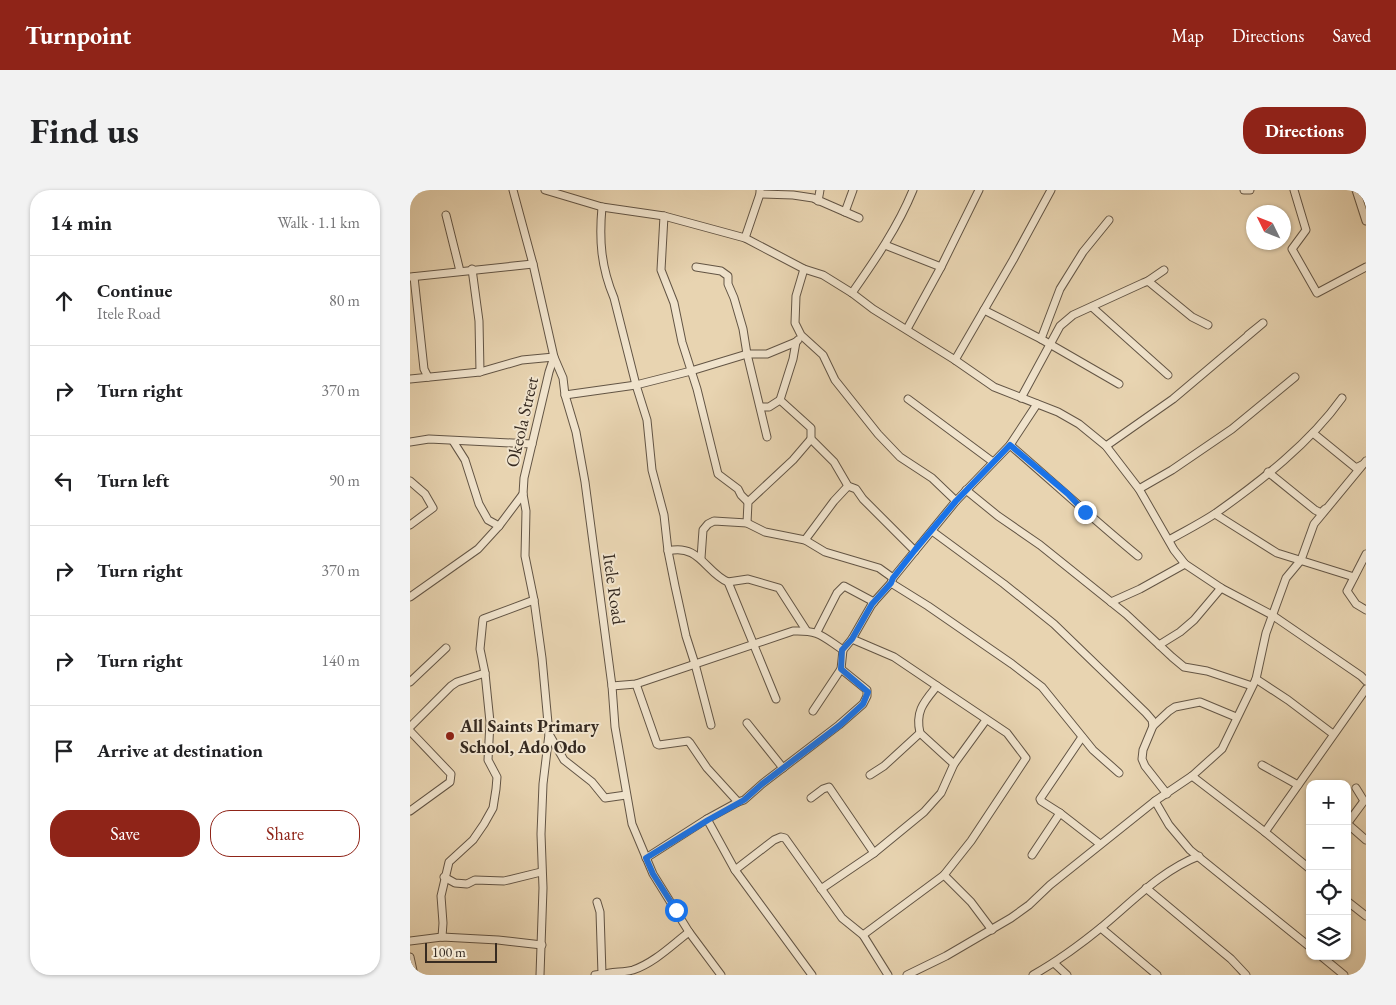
<!DOCTYPE html>
<html lang="en">
<head>
<meta charset="utf-8">
<style>
  :root { --surface:#fff; --page:#f2f2f2; --text:#202124; --muted:#757577; --line:#e0e0e0; --accent:#8f2418 }
  body { margin:0; font-family:"EB Garamond",serif; background:var(--page); color:var(--text) }
  .controls { position:absolute; right:15px; bottom:15px; display:grid; overflow:hidden; border-radius:10px; box-shadow:0 1px 4px #0004 }
  .controls button { width:45px; height:45px; display:grid; place-items:center; padding:0; border:0; border-bottom:1px solid var(--line); background:var(--surface); color:var(--text); font:25px sans-serif }
  .compass { position:absolute; left:836px; top:15px; width:45px; height:45px; border-radius:50%; background:var(--surface); box-shadow:0 1px 4px #0004; rotate:313deg }
  .scale { position:absolute; left:15px; bottom:12px; width:72px; box-sizing:border-box; padding-left:5px; border:2px solid #372b21; border-top:0; font-size:14px; line-height:18px; white-space:nowrap; color:#372b21; -webkit-text-stroke:4px #f0e3cc; paint-order:stroke }
  .stop { position:absolute; width:15px; height:15px; margin:-11px; border:4px solid #1a73e8; border-radius:50%; background:#fff }
  .stop.end { background:#1a73e8; border-color:#fff; box-shadow:0 1px 5px #0008 }
  .list { margin:0; padding:0; list-style:none }
  h2 { display:flex; justify-content:space-between; align-items:center; height:65px; margin:0; padding:0 20px; font-size:21px }
  h2 small { font-size:16px; font-weight:400; color:var(--muted) }
  .list li { display:grid; grid-template-columns:32px 1fr auto; gap:15px; align-items:center; box-sizing:border-box; height:90px; padding:0 20px; border-top:1px solid var(--line) }
  .list b { display:block; font-size:19px; white-space:nowrap }
  .list p { margin:0; font-size:16px; white-space:nowrap; color:var(--muted) }
  .list em { font-size:16px; font-style:normal; color:var(--muted) }
  .actions { display:flex; gap:10px; padding:15px 20px }
  .actions a { flex:1; padding:11px 0; border:1px solid var(--accent); border-radius:20px; text-align:center; font-size:18px; color:var(--accent) }
  .actions .main { background:var(--accent); color:#fff }
  .icon { flex:none; width:28px; height:28px; fill:none; stroke:currentColor; stroke-width:2; stroke-linecap:round; stroke-linejoin:round }
  .map { position:relative; flex:none; width:956px; height:785px; overflow:hidden; border-radius:20px }
  header { display:flex; align-items:center; gap:30px; box-sizing:border-box; height:70px; padding:0 25px; background:var(--accent); color:#fff }
  header strong { font-size:24px }
  nav { display:flex; gap:28px; margin-inline-start:auto; font-size:18px }
  .intro { display:flex; align-items:center; justify-content:space-between; box-sizing:border-box; height:120px; padding:0 30px }
  h1 { margin:0; font-size:35px }
  .button { padding:12px 22px; border-radius:20px; background:var(--accent); color:#fff; font-size:18px; font-weight:700 }
  main { display:flex; gap:30px; padding:0 30px }
  aside { flex:1; background:var(--surface); border-radius:20px; box-shadow:0 1px 4px #0004 }
  .map>svg:first-child { display:block }
  .lines { fill:none; stroke-linecap:round; stroke-linejoin:round }
  .minor-casing { stroke:#635545; stroke-width:9 }
  .minor { stroke:#f0e3cc; stroke-width:7 }
  .route { stroke:#1a73e8; stroke-width:6 }
  .poi-dot { fill:#8f2418; stroke:#f0e3cc; stroke-width:2 }
  .labels { text-anchor:middle; stroke-width:4; stroke-linejoin:round; paint-order:stroke }
  .street-label { font-size:18px; fill:#372b21; stroke:#f0e3cc }
  .poi-label { font-size:18px; font-weight:bold; fill:#372b21; stroke:#f0e3cc; text-anchor:start }
</style>
</head>
<body>
<header>
<strong>Turnpoint</strong>
<nav><a>Map</a><a>Directions</a><a>Saved</a></nav>
</header>
<div class="intro"><h1>Find us</h1><a class="button">Directions</a></div>
<main>
<aside>
<h2>14 min<small>Walk · 1.1 km</small></h2>
<ul class="list">
<li><svg class="icon" aria-label="ahead" viewBox="0 0 24 24"><path d="M12 20V5M6 11l6-6 6 6"/></svg><div><b>Continue</b><p>Itele Road</p></div><em>80 m</em></li>
<li><svg class="icon" aria-label="right" viewBox="0 0 24 24"><path d="M7 20v-9h11M14 6l5 5-5 5"/></svg><div><b>Turn right</b></div><em>370 m</em></li>
<li><svg class="icon" aria-label="left" viewBox="0 0 24 24"><path d="M17 20v-9H6M10 6l-5 5 5 5"/></svg><div><b>Turn left</b></div><em>90 m</em></li>
<li><svg class="icon" aria-label="right" viewBox="0 0 24 24"><path d="M7 20v-9h11M14 6l5 5-5 5"/></svg><div><b>Turn right</b></div><em>370 m</em></li>
<li><svg class="icon" aria-label="right" viewBox="0 0 24 24"><path d="M7 20v-9h11M14 6l5 5-5 5"/></svg><div><b>Turn right</b></div><em>140 m</em></li>
<li><svg class="icon" aria-label="arrive" viewBox="0 0 24 24"><path d="M6 21V4h12l-3 4 3 4H6"/></svg><div><b>Arrive at destination</b></div></li>
</ul>
<div class="actions"><a class="main">Save</a><a>Share</a></div>
</aside>
<div class="map">
<svg width="956" height="785" viewBox="0 0 956 785">
  <rect width="100%" height="100%" fill="#e8d4b1"/>
  <filter id="stains"><feTurbulence type="fractalNoise" baseFrequency=".004" numOctaves="4"/><feColorMatrix values="0 0 0 0 .2 0 0 0 0 .09 0 0 0 0 .02 0 0 0 .5 -.17"/></filter>
  <radialGradient id="worn" r=".72"><stop offset=".6" stop-color="#630" stop-opacity="0"/><stop offset="1" stop-color="#630" stop-opacity=".3"/></radialGradient>
  <g class="lines">
    <defs>
      <g id="minor">
        <path d="M103,0l20,74 21,93 9,21 2,17 11,37 9,50 27,204 3,41 17,97 21,50 36,58 32,43"/>
        <path d="M135,0l57,17 62,9 81,22 59,31 19,6 29,18 21,16 82,51 39,27 64,25 21,12 27,22 33,43 35,61 11,14 36,24 51,27 89,61 5,5"/>
        <path d="M834,0h6"/>
        <path d="M884,0l12,40 -14,19 25,44 49,-26"/>
        <path d="M946,0l10,31"/>
        <path d="M350,4l33,1 20,3 46,20"/>
        <path d="M408,11l2,-11"/>
        <path d="M192,17c-3,33 -1,60 12,91l22,87 11,35 5,50 12,45 4,36 7,35 11,50 9,28 16,61"/>
        <path d="M435,22l8,-22"/>
        <path d="M36,25l14,56"/>
        <path d="M254,26l-3,54 13,33 8,39 15,47 21,85 20,15 3,6 7,7"/>
        <path d="M699,30l-26,32 -23,37 -19,50 78,45"/>
        <path d="M335,48l15,-44v-3"/>
        <path d="M475,55l56,22"/>
        <path d="M286,77l25,4 7,5v8l6,14 9,31 4,25 20,83"/>
        <path d="M62,79l7,52 1,51"/>
        <path d="M394,79l-8,27 -1,27 6,12 22,20 12,25 43,54 22,23 32,21 24,23"/>
        <path d="M0,87l123,-13"/>
        <path d="M4,87l10,92 4,8"/>
        <path d="M738,91l16,-11"/>
        <path d="M442,103c23,-33 46,-66 61,-103"/>
        <path d="M682,117l76,68"/>
        <path d="M574,120l57,29"/>
        <path d="M497,139l34,-62 38,-77"/>
        <path d="M386,152l-3,17 -13,41 31,28v11l23,23 14,24 8,3 7,10 52,52"/>
        <path d="M545,170l58,-100 38,-70"/>
        <path d="M0,189l70,-7 42,-12 32,-3 -5,15 -25,106 -1,16 3,17 -1,45 9,44 -51,19 -3,30 5,24 5,49 -2,38 9,17 -1,12 -3,19 -9,16 -11,16 -24,22 -8,34 2,27 -1,14"/>
        <path d="M155,205l71,-10 55,-14 56,-17h20l29,-12 2,-2"/>
        <path d="M611,208l39,-72 13,-11 70,-32 5,-2 44,36 16,8"/>
        <path d="M498,209l85,63"/>
        <path d="M351,217h8l11,-7"/>
        <path d="M903,243l43,35 6,-3"/>
        <path d="M43,251l12,19 14,44 9,16 11,6"/>
        <path d="M0,252l19,-3 103,5"/>
        <path d="M600,255c43,37 84,75 128,111"/>
        <path d="M696,256l67,-47 90,-76 -15,12"/>
        <path d="M858,282l47,38 6,3 4,-4"/>
        <path d="M0,291l15,13 8,14 -23,17"/>
        <path d="M729,299l33,-19 60,-41 63,-52"/>
        <path d="M556,300l32,26 42,29 86,69 46,43 12,10 23,4 45,15"/>
        <path d="M805,324l62,39 77,24"/>
        <path d="M337,333l1,-21 45,-42 18,-21"/>
        <path d="M522,341l72,53 50,40 92,89 6,7 1,6"/>
        <path d="M395,350l29,-39 14,-15"/>
        <path d="M759,350c16,-9 32,-17 47,-27 45,-32 94,-70 126,-115"/>
        <path d="M258,361c31,-8 38,22 60,31l48,117"/>
        <path d="M956,364l-19,37 9,13 10,6"/>
        <path d="M291,368l2,-28 5,-6 6,-3 33,2 18,9 40,8 20,12 54,16 14,10"/>
        <path d="M318,392l20,-3 31,9 27,42"/>
        <path d="M481,393l37,23 84,58 30,23 51,63 26,23"/>
        <path d="M0,407l68,-48 21,-23 24,-32"/>
        <path d="M124,410l8,58 7,76 15,26 28,22 13,16 21,-3"/>
        <path d="M701,412l29,-13 45,-25"/>
        <path d="M407,442l20,-39 7,-7 30,16 -2,2"/>
        <path d="M442,449l42,18 43,29 70,47 19,25 -55,83 -27,34 -81,60"/>
        <path d="M749,455l21,-13 14,-12 27,-32"/>
        <path d="M846,489l32,21 45,34"/>
        <path d="M0,492l36,-34"/>
        <path d="M226,494l21,60 2,1 29,-4 2,2 17,25 31,34"/>
        <path d="M202,496l24,-2 157,-53c26,-1 29,5 50,19"/>
        <path d="M403,521l28,-42 2,-19 9,-11 20,-35 19,-21 2,-5 22,-27 41,-50 54,-56 27,-41"/>
        <path d="M337,533l36,45"/>
        <path d="M0,537l41,-41 6,-4 28,-9"/>
        <path d="M0,541l41,43 -1,8 -40,29"/>
        <path d="M510,543c-5,-22 4,-31 17,-47"/>
        <path d="M672,547l-42,62 1,2 19,12 40,31"/>
        <path d="M852,575l36,20"/>
        <path d="M460,585l14,-9 36,-33 34,31"/>
        <path d="M782,586l73,56 45,37"/>
        <path d="M757,604l-22,-28 -3,-7 1,-9 10,-24 16,-15 6,-4 25,-5 36,15"/>
        <path d="M401,608l12,-9 6,-2 45,66"/>
        <path d="M745,611l14,24 21,25 120,97"/>
        <path d="M297,629l28,51 77,105"/>
        <path d="M937,634l17,-23 -8,-13"/>
        <path d="M937,638l3,-2 16,14"/>
        <path d="M855,642l101,-143"/>
        <path d="M622,665l28,-42"/>
        <path d="M236,668l61,-39 31,-17 6,-2 18,-16 77,-59 24,-21 4,-8v-6l-26,-21"/>
        <path d="M325,680l39,-30 7,-3 4,1 57,80 21,17 25,40"/>
        <path d="M534,685l27,27 21,28"/>
        <path d="M34,687l11,6 12,1 8,-4 29,1 37,-9"/>
        <path d="M736,698l85,71 15,16"/>
        <path d="M411,699l53,-36 50,-41 17,-19 13,-29 32,-44"/>
        <path d="M937,711l19,15"/>
        <path d="M691,738l56,47"/>
        <path d="M0,751l32,-4 56,3 44,5"/>
        <path d="M911,766l23,19"/>
        <path d="M0,767l4,18"/>
        <path d="M644,773l13,12"/>
        <path d="M130,785l3,-87 -2,-54 2,-50 6,-50"/>
        <path d="M185,785l7,-1 -2,-62 -3,-10"/>
        <path d="M192,785c9,-4 21,-2 31,-5 21,-7 39,-25 56,-38"/>
        <path d="M497,785l39,-19 65,-38 18,-13 21,-20 105,-84 37,-25 30,-27 34,-70 10,-46 20,-55 15,-18 13,-36 52,-63"/>
        <path d="M623,785c25,-14 48,-31 70,-49 30,-25 59,-56 96,-70"/>
      </g>
    </defs>
    <use href="#minor" class="minor-casing"/>
    <use href="#minor" class="minor"/>
  </g>
  <g class="lines">
    <path class="route" d="M266,720l-23,-36 -7,-16 62,-38 36,-20 18,-16 78,-59 23,-21 5,-12 -27,-23 1,-19 10,-11 20,-35 19,-21 2,-5 22,-28 41,-49 54,-56 58,49 17,18"/>
  </g>
  <circle class="poi-dot" cx="40" cy="546" r="5"/>
  <g class="labels">
    <g class="street-label">
      <text transform="translate(112 232) rotate(-77)" y="6">Okeola Street</text>
      <text transform="translate(204 399) rotate(82)" y="6">Itele Road</text>
    </g>
    <g class="poi-label">
      <text x="50" y="542">All Saints Primary<tspan x="50" dy="21">School, Ado Odo</tspan></text>
    </g>
  </g>
  <rect width="100%" height="100%" filter="url(#stains)"/>
  <rect width="100%" height="100%" fill="url(#worn)"/>
</svg>
<div class="controls">
<button>+</button>
<button>−</button>
<button><svg class="icon" aria-label="locate" viewBox="0 0 24 24"><circle cx="12" cy="12" r="6"/><path d="M12 2v4M12 18v4M2 12h4M18 12h4"/></svg></button>
<button><svg class="icon" aria-label="layers" viewBox="0 0 24 24"><path d="M12 4l9 5-9 5-9-5zM3 14l9 5 9-5"/></svg></button>
</div>
<svg class="compass" viewBox="-18 -18 36 36"><path d="M0-13l5 13h-10z" fill="#e53935"/><path d="M0 13l5-13h-10z" fill="#757577"/></svg>
<div class="scale">100 m</div>
<div class="stop" style="left:266px;top:720px"></div>
<div class="stop end" style="left:675px;top:322px"></div>
</div>
</main>
</body>
</html>
